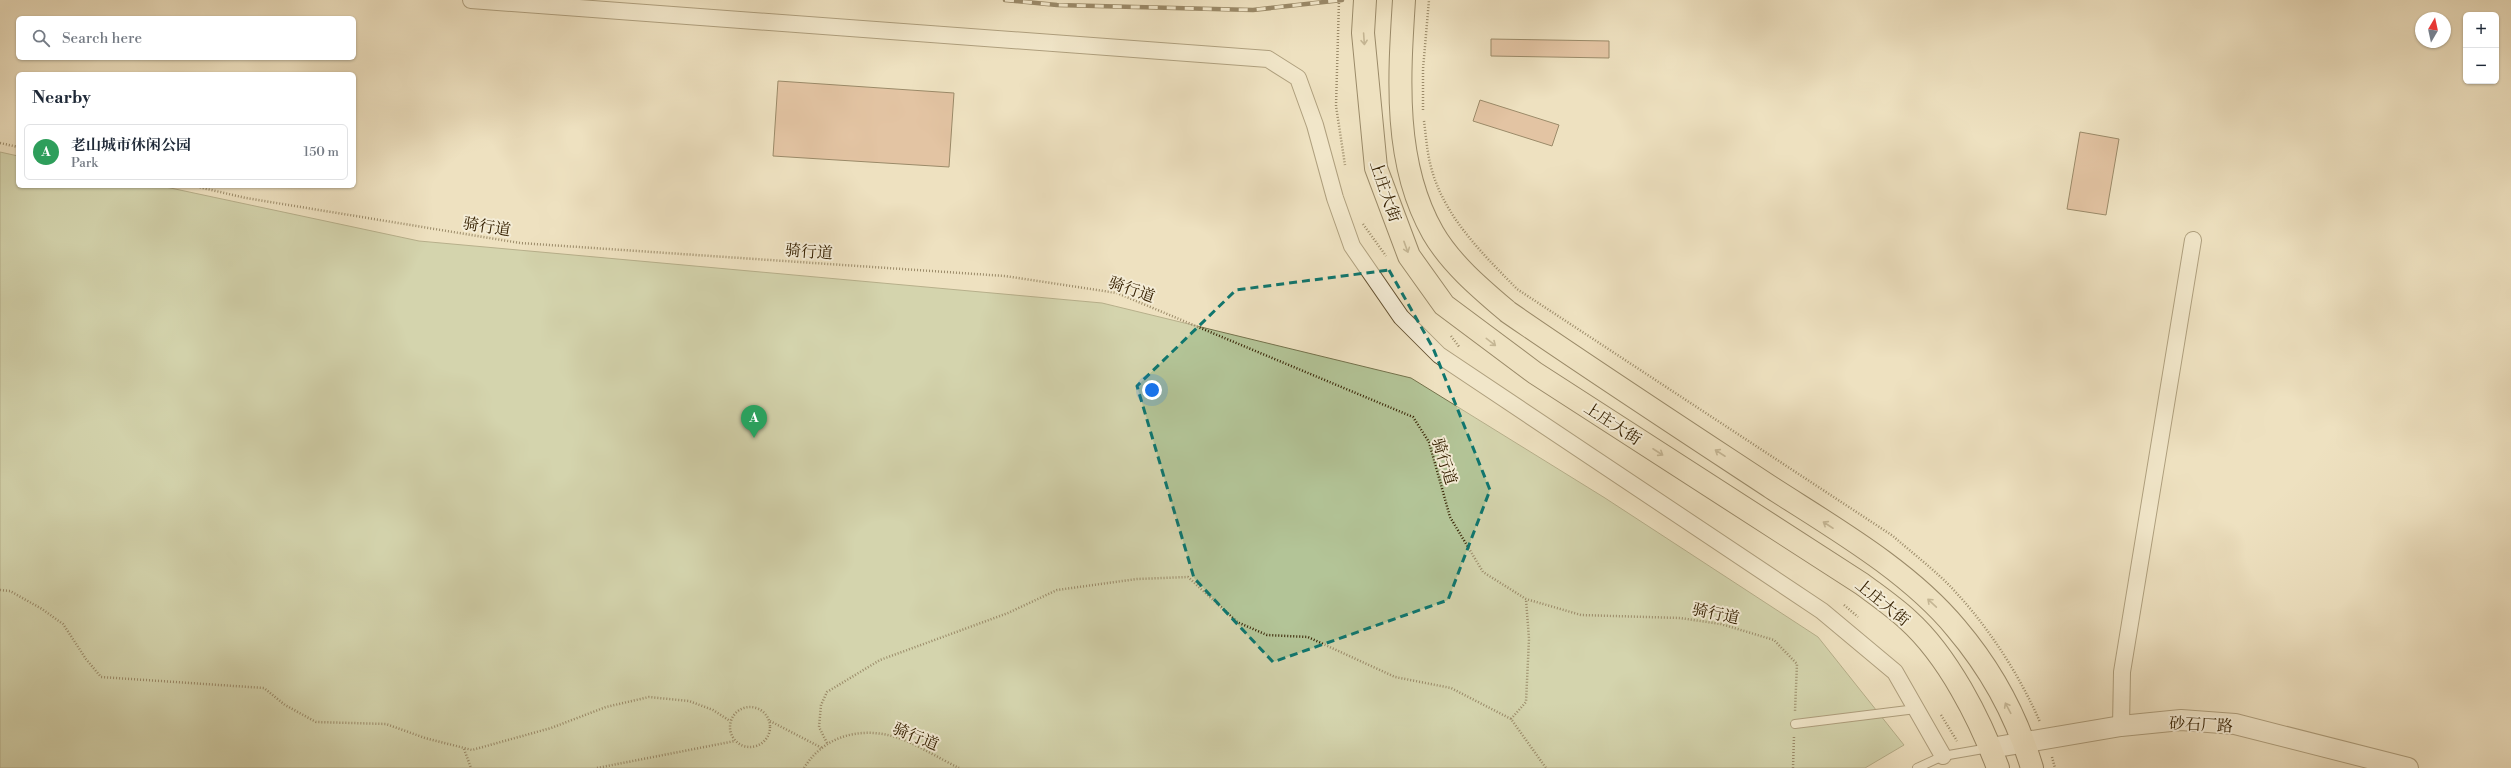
<!DOCTYPE html>
<html lang="en">
<head>
<meta charset="utf-8">
<style>
  :root { --surface:#fff; --page:#f6f6f7; --text:#1f2937; --muted:#747a83; --line:#e0e1e3; --accent:#b45309 }
  body { margin:0; font-family:"Libre Bodoni","Noto Serif SC",serif; background:var(--page); color:var(--text) }
  .controls { position:absolute; right:12px; top:12px; display:grid; overflow:hidden; border-radius:6px; box-shadow:0 1px 3px #0004 }
  .controls button { width:36px; height:36px; display:grid; place-items:center; padding:0; border:0; border-bottom:1px solid var(--line); background:var(--surface); color:var(--text); font:20px sans-serif }
  .compass { position:absolute; left:2415px; top:12px; width:36px; height:36px; border-radius:50%; background:var(--surface); box-shadow:0 1px 3px #0004; rotate:9deg }
  .you { position:absolute; left:1152px; top:390px; width:14px; height:14px; margin:-10px; border:3px solid #fff; border-radius:50%; background:#1a73e8; box-shadow:0 0 0 6px #1a73e833 }
  .badge { display:grid; place-items:center; width:26px; height:26px; border-radius:50%; background:var(--accent); color:#fff; font-size:13px; font-weight:700 }
  .pin { position:absolute; translate:-50% -33px; filter:drop-shadow(0 1px 2px #0008) }
  .pin::after { content:''; position:absolute; top:21px; width:14px; height:12px; background:inherit; clip-path:polygon(0 0,100% 0,50% 100%) }
  .list { margin:0; padding:0; list-style:none }
  h2 { display:flex; justify-content:space-between; align-items:center; height:52px; margin:0; padding:0 16px; font-size:17px }
  h2 small { font-size:13px; font-weight:400; color:var(--muted) }
  .list li { display:grid; grid-template-columns:26px 1fr auto; gap:12px; align-items:center; box-sizing:border-box; height:56px; margin:0 8px 8px; padding:0 8px; border:1px solid var(--line); border-radius:6px }
  .list b { display:block; font-size:15px; white-space:nowrap }
  .list p { margin:0; font-size:13px; white-space:nowrap; color:var(--muted) }
  .list em { font-size:13px; font-style:normal; color:var(--muted) }
  .icon { flex:none; width:22px; height:22px; fill:none; stroke:currentColor; stroke-width:2; stroke-linecap:round; stroke-linejoin:round }
  .map { position:relative; flex:none; width:2511px; height:768px; overflow:hidden }
  .search { position:absolute; background:var(--surface); box-shadow:0 1px 3px #0004; left:16px; top:16px; width:340px; height:44px; display:flex; align-items:center; gap:10px; box-sizing:border-box; padding:0 14px; border-radius:6px; color:var(--muted); font-size:15px }
  .panel { position:absolute; background:var(--surface); box-shadow:0 1px 3px #0004; left:16px; top:72px; width:340px; height:116px; border-radius:6px }
  .map>svg:first-child { display:block }
  .green { fill:#b3c497; stroke:#74724c }
  .building { fill:#d6a081; stroke:#352000 }
  .lines { fill:none; stroke-linecap:round; stroke-linejoin:round }
  .service-casing { stroke:#635030; stroke-width:10 }
  .minor-casing { stroke:#635030; stroke-width:18 }
  .tertiary-casing { stroke:#635030; stroke-width:22 }
  .primary-casing { stroke:#352000; stroke-width:24 }
  .path { stroke:#352000; stroke-width:2.5; stroke-dasharray:1 2; stroke-linecap:butt }
  .service { stroke:#f4ecd6; stroke-width:8 }
  .minor { stroke:#f4ecd6; stroke-width:16 }
  .tertiary { stroke:#f4ecd6; stroke-width:20 }
  .primary { stroke:#eee1c0; stroke-width:22 }
  .rail-casing { stroke:#352000; stroke-width:4.5 }
  .rail { stroke:#f4ecd6; stroke-width:3; stroke-dasharray:9; stroke-linecap:butt }
  .oneway { stroke:#928060 }
  .marked { fill:none; stroke:#0f766e; stroke-width:3; stroke-dasharray:8 5; stroke-linejoin:round }
  .labels { text-anchor:middle; stroke-width:4; stroke-linejoin:round; paint-order:stroke }
  .street-label { font-size:16px; fill:#352000; stroke:#f4ecd6 }
</style>
</head>
<body>
<div class="map">
<svg width="2511" height="768" viewBox="0 0 2511 768">
  <rect width="100%" height="100%" fill="#eee1c0"/>
  <filter id="stains"><feTurbulence type="fractalNoise" baseFrequency=".005" numOctaves="4"/><feColorMatrix values="0 0 0 0 .2 0 0 0 0 .09 0 0 0 0 .02 0 0 0 .5 -.17"/></filter>
  <radialGradient id="worn" r=".72"><stop offset=".6" stop-color="#630" stop-opacity="0"/><stop offset="1" stop-color="#630" stop-opacity=".3"/></radialGradient>
  <path class="green" d="M0,152l18,4v30h143l258,55 683,62 309,75 194,120 213,139 86,108 -39,23h-1865z"/>
  <g class="building">
    <path d="M1491,39l118,2v17l-118,-2z"/>
    <path d="M778,81l176,12 -5,74 -176,-11z"/>
    <path d="M1480,100l79,25 -7,21 -79,-25z"/>
    <path d="M2080,132l39,7 -13,76 -39,-6z"/>
  </g>
  <g class="lines">
    <defs>
      <g id="service">
        <path d="M1795,724l121,-15"/>
        <path d="M1917,768l26,-12 46,-8"/>
      </g>
      <g id="minor">
        <path d="M471,0l797,59 30,19 17,47 20,73 17,48 49,71 38,38 383,256 73,61 48,84"/>
        <path d="M2121,726l1,-54 71,-432"/>
      </g>
      <path id="tertiary" d="M1991,748l130,-22 60,-6 54,4 173,44"/>
      <g id="primary">
        <path d="M1365,0l-2,33 13,135 33,88 35,49 91,68 327,211c16,12 32,23 46,36 40,36 72,99 90,148"/>
        <path d="M1404,0c-5,77 -11,163 29,233 18,31 48,56 75,79 87,60 176,118 264,176 62,40 137,83 184,140 34,40 61,89 76,140"/>
      </g>
    </defs>
    <use href="#service" class="service-casing"/>
    <use href="#minor" class="minor-casing"/>
    <use href="#tertiary" class="tertiary-casing"/>
    <use href="#primary" class="primary-casing"/>
    <g class="path">
      <path d="M1339,0l-3,106 9,59"/>
      <path d="M1423,110v-41l6,-69"/>
      <path d="M1424,121c2,15 3,31 7,46 13,50 52,87 86,122l376,247c18,16 38,31 55,48 38,39 70,88 92,138"/>
      <path d="M0,143l18,4"/>
      <path d="M194,186l52,12 274,45 485,33 112,17 296,124 16,25 21,75 33,55 43,27 55,16 99,3 41,6 53,16 23,24 -2,47"/>
      <path d="M1363,224l23,32"/>
      <path d="M1451,336l9,12"/>
      <path d="M0,590l10,1 32,18 21,15 23,35 15,18 163,11 21,17 31,17 70,2 39,14 47,12 79,-22 55,-21 43,-10 40,4 24,9 17,11"/>
      <path d="M1844,605l14,12"/>
      <circle cx="750" cy="727" r="20"/>
      <path d="M1941,715l16,26"/>
      <path d="M1511,719l15,-17 3,-63 -3,-40"/>
      <path d="M770,721l52,27"/>
      <path d="M827,743l-8,-16 2,-22 6,-13 53,-32 128,-47 49,-23 80,-11 51,-2 49,45 30,13 41,2 87,40 56,11 60,31 35,49"/>
      <path d="M464,749l7,19"/>
      <path d="M2052,757l3,11"/>
      <path d="M597,768l138,-27"/>
      <path d="M804,768c19,-31 54,-41 88,-32 20,5 48,23 67,32"/>
      <path d="M1793,768l1,-32"/>
    </g>
    <use href="#service" class="service"/>
    <use href="#minor" class="minor"/>
    <use href="#tertiary" class="tertiary"/>
    <use href="#primary" class="primary"/>
    <defs>
      <path id="rail" d="M1005,0l52,5 196,5 89,-10"/>
    </defs>
    <use href="#rail" class="rail-casing"/>
    <use href="#rail" class="rail"/>
  </g>
  <defs><path id="oneway-shaft" d="M-6 0H5M1.5-3L5.5 0L1.5 3" fill="none" stroke-width="1.6" stroke-linecap="round" stroke-linejoin="round"/></defs>
  <g class="oneway">
    <use href="#oneway-shaft" transform="translate(1364 39) rotate(86)"/>
    <use href="#oneway-shaft" transform="translate(1406 247) rotate(70)"/>
    <use href="#oneway-shaft" transform="translate(1491 342) rotate(38)"/>
    <use href="#oneway-shaft" transform="translate(1658 452) rotate(33)"/>
    <use href="#oneway-shaft" transform="translate(1720 453) rotate(-147)"/>
    <use href="#oneway-shaft" transform="translate(1828 525) rotate(-147)"/>
    <use href="#oneway-shaft" transform="translate(1932 603) rotate(-137)"/>
    <use href="#oneway-shaft" transform="translate(2008 708) rotate(-118)"/>
  </g>
  <path d="M0 0H2511V768H0ZM1389,270l44,78 57,142 -42,110 -175,62 -79,-84 -57,-192 99,-96z" fill="#eee1c0" fill-opacity=".55" fill-rule="evenodd"/>
  <path class="marked" d="M1389,270l44,78 57,142 -42,110 -175,62 -79,-84 -57,-192 99,-96z"/>
  <g class="labels">
    <g class="street-label">
      <text transform="translate(1386 191) rotate(71)" y="6">上庄大街</text>
      <text transform="translate(487 226) rotate(9)" y="6">骑行道</text>
      <text transform="translate(809 251) rotate(4)" y="6">骑行道</text>
      <text transform="translate(1132 289) rotate(19)" y="6">骑行道</text>
      <text transform="translate(1613 423) rotate(33)" y="6">上庄大街</text>
      <text transform="translate(1445 461) rotate(72)" y="6">骑行道</text>
      <text transform="translate(1883 602) rotate(39)" y="6">上庄大街</text>
      <text transform="translate(1716 613) rotate(12)" y="6">骑行道</text>
      <text transform="translate(2201 724) rotate(3)" y="6">砂石厂路</text>
      <text transform="translate(916 736) rotate(22)" y="6">骑行道</text>
    </g>
  </g>
  <rect width="100%" height="100%" filter="url(#stains)"/>
  <rect width="100%" height="100%" fill="url(#worn)"/>
</svg>
<div class="controls">
<button>+</button>
<button>−</button>
</div>
<svg class="compass" viewBox="-18 -18 36 36"><path d="M0-13l5 13h-10z" fill="#e53935"/><path d="M0 13l5-13h-10z" fill="#747a83"/></svg>
<div class="you"></div>
<div class="pin badge" style="left:754px;top:438px;background:#2e9e5b">A</div>
<div class="search"><svg class="icon" aria-label="search" viewBox="0 0 24 24"><circle cx="10" cy="10" r="6"/><path d="M15 15l6 6"/></svg>Search here</div>
<section class="panel">
<h2>Nearby<small></small></h2>
<ul class="list">
<li><span class="badge" style="background:#2e9e5b">A</span><div><b>老山城市休闲公园</b><p>Park</p></div><em>150 m</em></li>
</ul>
</section>
</div>
</body>
</html>
